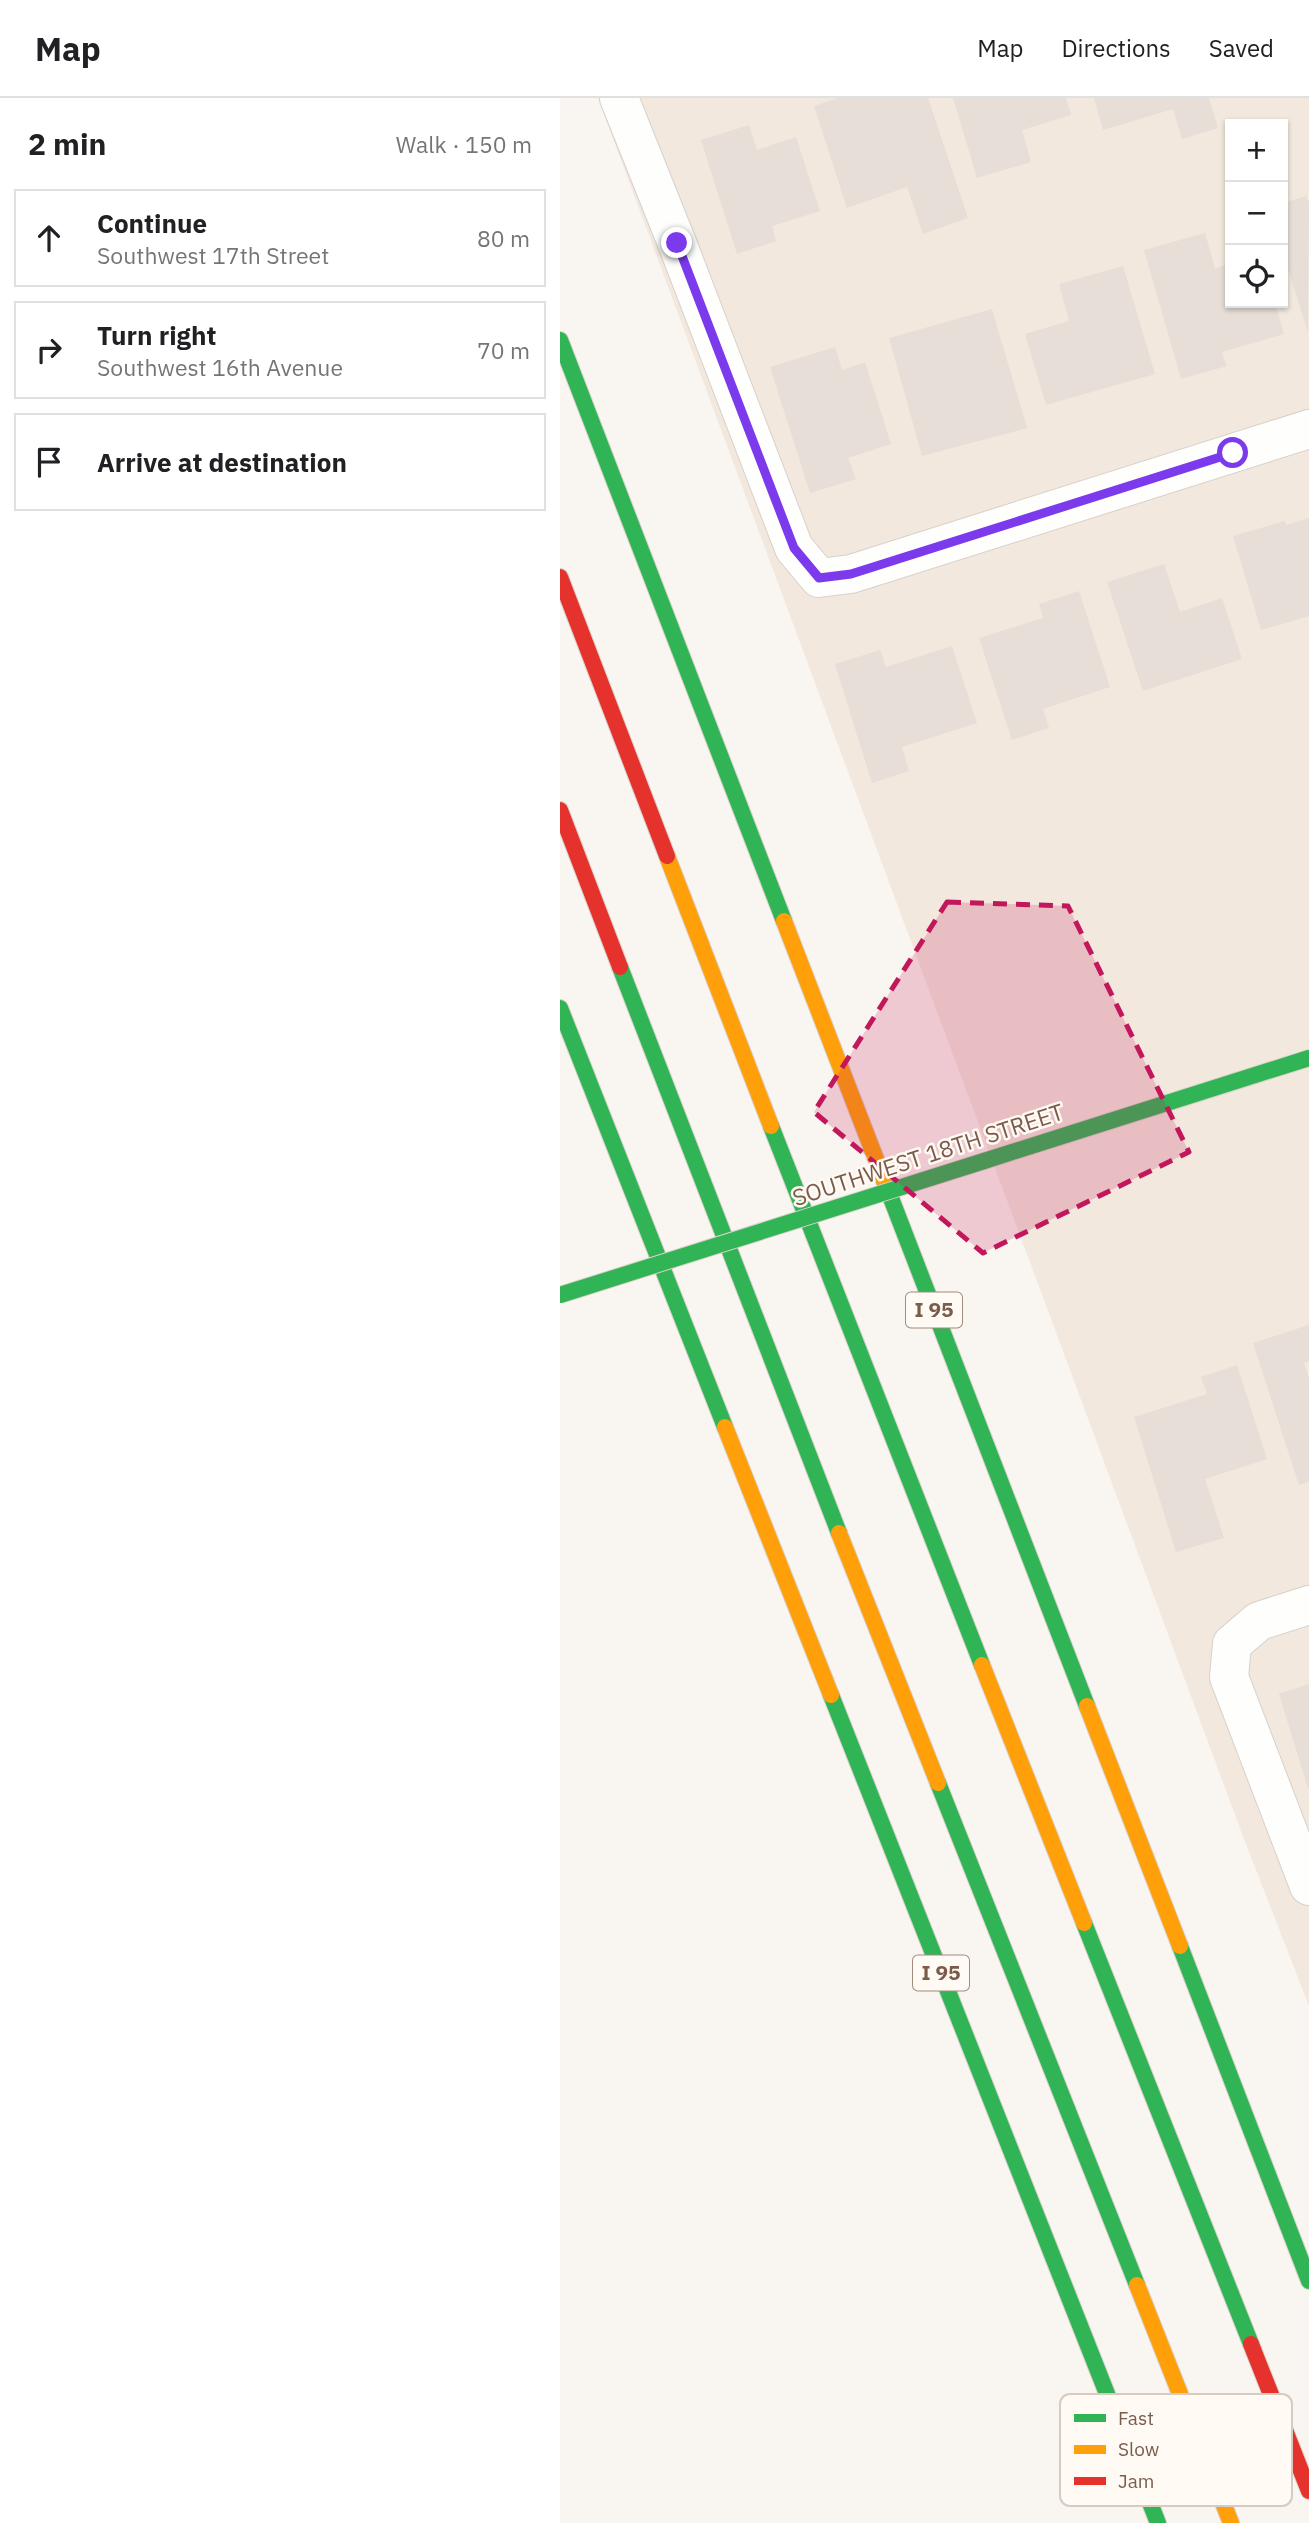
<!DOCTYPE html>
<html lang="en">
<head>
<meta charset="utf-8">
<style>
  :root { --surface:#fff; --page:#f6f6f6; --text:#202124; --muted:#757577; --line:#e0e0e0 }
  body { margin:0; font-family:"IBM Plex Sans",sans-serif; background:var(--page); color:var(--text) }
  .controls { position:absolute; right:21px; top:21px; display:grid; overflow:hidden; border-radius:0px; box-shadow:0 2px 5px #0004 }
  .controls button { width:63px; height:63px; display:grid; place-items:center; padding:0; border:0; border-bottom:2px solid var(--line); background:var(--surface); color:var(--text); font:35px sans-serif }
  .stop { position:absolute; width:21px; height:21px; margin:-16px; border:5px solid #7c3aed; border-radius:50%; background:#fff }
  .stop.end { background:#7c3aed; border-color:#fff; box-shadow:0 2px 7px #0008 }
  .list { margin:0; padding:0; list-style:none }
  h2 { display:flex; justify-content:space-between; align-items:center; height:91px; margin:0; padding:0 28px; font-size:30px }
  h2 small { font-size:23px; font-weight:400; color:var(--muted) }
  .list li { display:grid; grid-template-columns:46px 1fr auto; gap:21px; align-items:center; box-sizing:border-box; height:98px; margin:0 14px 14px; padding:0 14px; border:2px solid var(--line); border-radius:0px }
  .list b { display:block; font-size:26px; white-space:nowrap }
  .list p { margin:0; font-size:23px; white-space:nowrap; color:var(--muted) }
  .list em { font-size:23px; font-style:normal; color:var(--muted) }
  .icon { flex:none; width:38px; height:38px; fill:none; stroke:currentColor; stroke-width:2; stroke-linecap:round; stroke-linejoin:round }
  .map { position:relative; flex:none; width:749px; height:2425px; overflow:hidden }
  header { display:flex; align-items:center; gap:42px; box-sizing:border-box; height:98px; padding:0 35px; background:var(--surface); border-bottom:2px solid var(--line) }
  header strong { font-size:33px }
  nav { display:flex; gap:38px; margin-inline-start:auto; font-size:24px }
  main { display:flex }
  aside { flex:1; background:var(--surface) }
  .map>svg:first-child { display:block }
  .residential { fill:#f2e8de; fill-rule:evenodd }
  .building { fill:#e6ded7 }
  .lines { fill:none; stroke-linecap:round; stroke-linejoin:round }
  .street-casing { stroke:#d7d1cb; stroke-width:40 }
  .fast-casing { stroke:#d9d2cb; stroke-width:18 }
  .slow-casing { stroke:#d9d2cb; stroke-width:18 }
  .jam-casing { stroke:#d9d2cb; stroke-width:18 }
  .street { stroke:#fefefd; stroke-width:38 }
  .fast { stroke:#30b455; stroke-width:16 }
  .slow { stroke:#ff9f0a; stroke-width:16 }
  .jam { stroke:#e5322d; stroke-width:16 }
  .fast-bridge-casing { stroke:#d9d2cb; stroke-width:18; stroke-linecap:butt }
  .fast-bridge { stroke:#30b455; stroke-width:16 }
  .route { stroke:#7c3aed; stroke-width:9 }
  .marked { fill:#c2185b; fill-opacity:0.2; stroke:#c2185b; stroke-width:5; stroke-dasharray:14 9; stroke-linejoin:round }
  .labels { text-anchor:middle; stroke-width:5; stroke-linejoin:round; paint-order:stroke }
  .shield { fill:#fffaf3; stroke:#a28b7f; stroke-width:2 }
  .shield-label { font-size:21px; font-weight:bold; fill:#7a5c4d }
  .street-label { font-size:23px; fill:#7a5c4d; stroke:#fffaf3 }
  .key { fill:#fffaf3; stroke:#d7cbc1; stroke-width:2 }
  .key-label { font-size:19px; fill:#7a5c4d }
</style>
</head>
<body>
<header>
<strong>Map</strong>
<nav><a>Map</a><a>Directions</a><a>Saved</a></nav>
</header>
<main>
<aside>
<h2>2 min<small>Walk · 150 m</small></h2>
<ul class="list">
<li><svg class="icon" aria-label="ahead" viewBox="0 0 24 24"><path d="M12 20V5M6 11l6-6 6 6"/></svg><div><b>Continue</b><p>Southwest 17th Street</p></div><em>80 m</em></li>
<li><svg class="icon" aria-label="right" viewBox="0 0 24 24"><path d="M7 20v-9h11M14 6l5 5-5 5"/></svg><div><b>Turn right</b><p>Southwest 16th Avenue</p></div><em>70 m</em></li>
<li><svg class="icon" aria-label="arrive" viewBox="0 0 24 24"><path d="M6 21V4h12l-3 4 3 4H6"/></svg><div><b>Arrive at destination</b></div></li>
</ul>
</aside>
<div class="map">
<svg width="749" height="2425" viewBox="0 0 749 2425">
  <rect width="100%" height="100%" fill="#f9f5f0"/>
  <path class="residential" d="M38,0h711v1908l-65,-167zM670,26h53v179h-53z"/>
  <g class="building">
    <path d="M278,0h90l40,120 -45,16 -16,-47 -60,21 -33,-102z"/>
    <path d="M393,0h113l5,17 -49,15 9,32 -54,16z"/>
    <path d="M534,0h115l9,30 -36,11 -9,-30 -70,21z"/>
    <path d="M189,27l8,25 39,-13 24,74 -48,15 4,15 -39,13 -36,-114z"/>
    <path d="M746,98l3,7 -1,129 -25,-78v-51z"/>
    <path d="M645,135l10,35 15,-4v39h45l9,31 -62,18 5,14 -46,13 -37,-129z"/>
    <path d="M563,168l32,108 -109,31 -21,-71 44,-13 -10,-37z"/>
    <path d="M432,211l35,119 -105,28 -33,-118z"/>
    <path d="M275,249l7,23 23,-8 26,82 -43,14 8,21 -46,14 -40,-126z"/>
    <path d="M749,420v98l-48,14 -28,-94 52,-15 1,4z"/>
    <path d="M604,466l16,48 42,-14 20,61 -99,32 -36,-109z"/>
    <path d="M519,493l31,96 -67,22 6,19 -37,12 -33,-102 64,-20 -4,-14z"/>
    <path d="M392,548l25,77 -75,24 7,24 -37,12 -37,-119 45,-14 6,17z"/>
    <path d="M749,1227v36l-5,2 5,15v104l-10,3 -46,-142z"/>
    <path d="M677,1267l30,94 -62,20 19,59 -48,14 -42,-135 73,-23 -6,-17z"/>
    <path d="M749,1586v104h-1l-29,-94z"/>
  </g>
  <g class="lines">
    <defs>
      <g id="street">
        <path d="M59,0l58,145 117,305 25,30 32,-4 458,-145"/>
        <path d="M749,1507l-50,16 -27,23 -3,33 80,209"/>
      </g>
      <g id="fast">
        <path d="M0,242l224,581"/>
        <path d="M60,869l219,566"/>
        <path d="M0,910l165,419"/>
        <path d="M211,1028l211,539"/>
        <path d="M424,1063l325,-103"/>
        <path d="M324,1082l203,526"/>
        <path d="M271,1597l327,828"/>
        <path d="M378,1685l199,502"/>
        <path d="M524,1825l167,421"/>
        <path d="M620,1848l129,335"/>
      </g>
      <g id="slow">
        <path d="M107,758l104,270"/>
        <path d="M224,823l100,259"/>
        <path d="M165,1329l106,268"/>
        <path d="M279,1435l99,250"/>
        <path d="M422,1567l102,258"/>
        <path d="M527,1608l93,240"/>
        <path d="M577,2187l94,238"/>
      </g>
      <g id="jam">
        <path d="M0,479l107,279"/>
        <path d="M0,712l60,157"/>
        <path d="M691,2246l58,147"/>
      </g>
    </defs>
    <use href="#street" class="street-casing"/>
    <use href="#fast" class="fast-casing"/>
    <use href="#slow" class="slow-casing"/>
    <use href="#jam" class="jam-casing"/>
    <use href="#street" class="street"/>
    <use href="#fast" class="fast"/>
    <use href="#slow" class="slow"/>
    <use href="#jam" class="jam"/>
    <defs>
      <path id="fast-bridge" d="M0,1197l424,-134"/>
    </defs>
    <use href="#fast-bridge" class="fast-bridge-casing"/>
    <use href="#fast-bridge" class="fast-bridge"/>
  </g>
  <g class="lines">
    <path class="route" d="M117,145l117,305 25,30 32,-4 382,-121"/>
  </g>
  <path class="marked" d="M387,804l121,4 121,246 -206,101 -169,-141z"/>
  <g class="labels">
    <g class="shield">
      <rect x="346" y="1194.5" width="56" height="35" rx="5"/>
      <rect x="353" y="1857.5" width="56" height="35" rx="5"/>
    </g>
    <g class="shield-label">
      <text x="374" y="1219">I 95</text>
      <text x="381" y="1882">I 95</text>
    </g>
    <g class="street-label">
      <text transform="translate(368 1057) rotate(-18)" y="8">SOUTHWEST 18TH STREET</text>
    </g>
  </g>
  <rect x="500" y="2296" width="232" height="112" rx="10" class="key"/>
  <rect x="514" y="2316" width="32" height="8" fill="#30b455"/>
  <rect x="514" y="2347" width="32" height="9" fill="#ff9f0a"/>
  <rect x="514" y="2379" width="32" height="8" fill="#e5322d"/>
  <g class="key-label">
    <text x="558" y="2327">Fast</text>
    <text x="558" y="2358">Slow</text>
    <text x="558" y="2390">Jam</text>
  </g>
</svg>
<div class="controls">
<button>+</button>
<button>−</button>
<button><svg class="icon" aria-label="locate" viewBox="0 0 24 24"><circle cx="12" cy="12" r="6"/><path d="M12 2v4M12 18v4M2 12h4M18 12h4"/></svg></button>
</div>
<div class="stop" style="left:673px;top:355px"></div>
<div class="stop end" style="left:117px;top:145px"></div>
</div>
</main>
</body>
</html>
